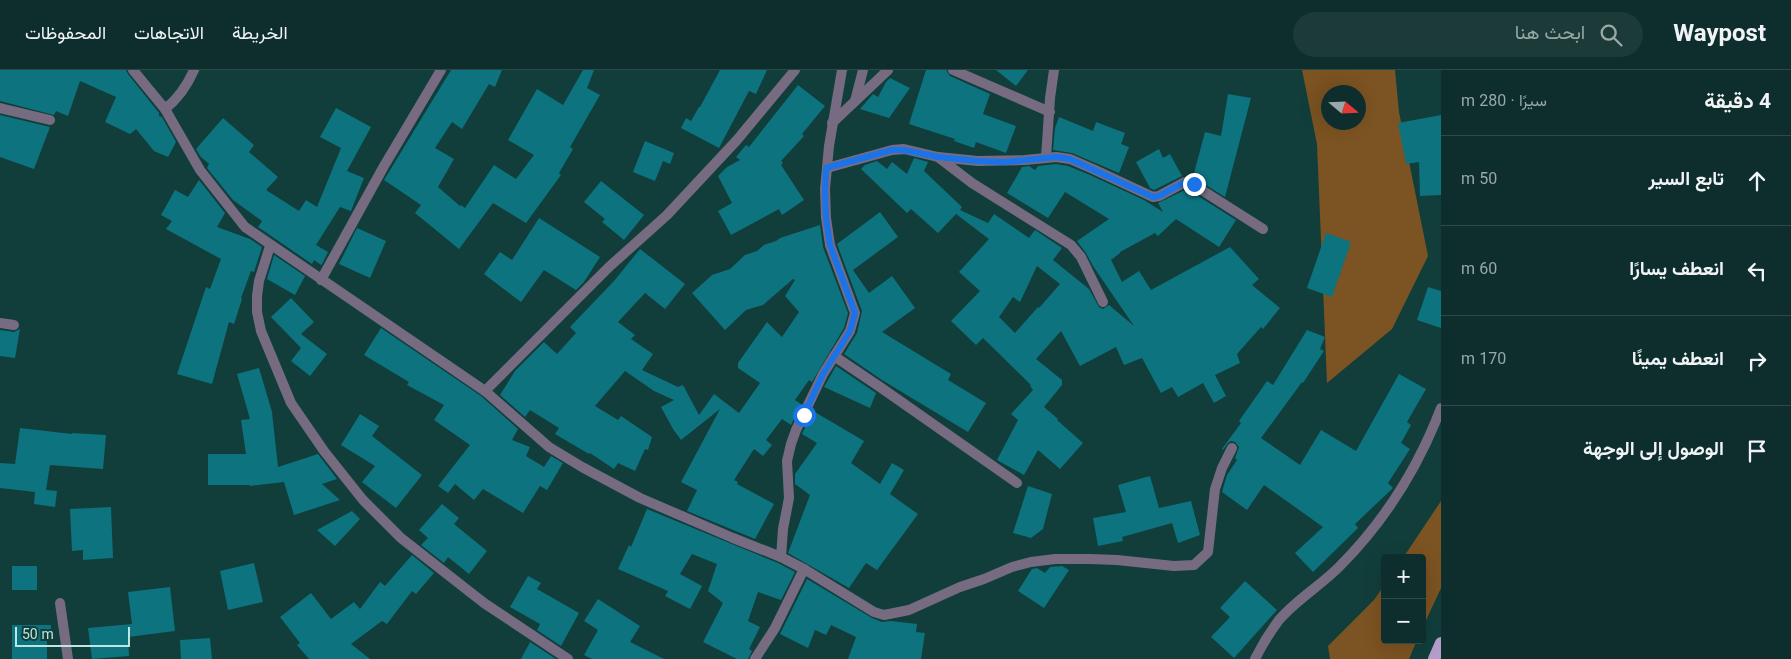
<!DOCTYPE html>
<html lang="ar">
<head>
<meta charset="utf-8">
<style>
  :root { --surface:#0d2e2c; --page:#1b3a38; --text:#f1f3f6; --muted:#9aa8a9; --line:#2d4a48 }
  body { margin:0; font-family:Georgia,Vazirmatn,serif; background:var(--page); color:var(--text); direction:rtl }
  .controls { position:absolute; right:15px; bottom:15px; display:grid; overflow:hidden; border-radius:5px; box-shadow:0 5px 20px #0002 }
  .controls button { width:45px; height:45px; display:grid; place-items:center; padding:0; border:0; border-bottom:1px solid var(--line); background:var(--surface); color:var(--text); font:25px sans-serif }
  .compass { position:absolute; left:1321px; top:15px; width:45px; height:45px; border-radius:50%; background:var(--surface); box-shadow:0 5px 20px #0002; rotate:109deg }
  .scale { position:absolute; left:15px; bottom:12px; width:115px; box-sizing:border-box; padding-left:5px; border:2px solid #bee5e0; border-top:0; font-size:14px; line-height:18px; white-space:nowrap; color:#bee5e0; -webkit-text-stroke:4px #113e3b; paint-order:stroke }
  .stop { position:absolute; width:15px; height:15px; margin:-11px; border:4px solid #1a73e8; border-radius:50%; background:#fff }
  .stop.end { background:#1a73e8; border-color:#fff; box-shadow:0 1px 5px #0008 }
  .list { margin:0; padding:0; list-style:none }
  h2 { display:flex; justify-content:space-between; align-items:center; height:65px; margin:0; padding:0 20px; font-size:21px }
  h2 small { font-size:16px; font-weight:400; color:var(--muted) }
  .list li { display:grid; grid-template-columns:32px 1fr auto; gap:15px; align-items:center; box-sizing:border-box; height:90px; padding:0 20px; border-top:1px solid var(--line) }
  .list b { display:block; font-size:19px; white-space:nowrap }
  .list em { font-size:16px; font-style:normal; color:var(--muted) }
  .icon { flex:none; width:28px; height:28px; fill:none; stroke:currentColor; stroke-width:2; stroke-linecap:round; stroke-linejoin:round }
  .map { position:relative; flex:none; width:1441px; height:589px; overflow:hidden; direction:ltr }
  header { display:flex; align-items:center; gap:30px; box-sizing:border-box; height:70px; padding:0 25px; background:var(--surface); border-bottom:1px solid var(--line) }
  header strong { font-size:24px }
  nav { display:flex; gap:28px; margin-inline-start:auto; font-size:18px }
  .search { width:350px; height:45px; background:var(--page); display:flex; align-items:center; gap:12px; box-sizing:border-box; padding:0 18px; border-radius:28px; color:var(--muted); font-size:19px }
  main { display:flex }
  aside { flex:1; background:var(--surface) }
  .map>svg:first-child { display:block }
  .forest { fill:#7c5322; fill-rule:evenodd }
  .building { fill:#0c737f; fill-rule:evenodd }
  .lines { fill:none; stroke-linecap:round; stroke-linejoin:round }
  .street { stroke:#766b81; stroke-width:10 }
  .primary { stroke:#b59ecb; stroke-width:12 }
  .route { stroke:#1a73e8; stroke-width:6 }
</style>
</head>
<body>
<header>
<strong>Waypost</strong>
<div class="search"><svg class="icon" aria-label="search" viewBox="0 0 24 24"><circle cx="10" cy="10" r="6"/><path d="M15 15l6 6"/></svg>ابحث هنا</div>
<nav><a>الخريطة</a><a>الاتجاهات</a><a>المحفوظات</a></nav>
</header>
<main>
<aside>
<h2>4 دقيقة<small>سيرًا · 280 m</small></h2>
<ul class="list">
<li><svg class="icon" aria-label="ahead" viewBox="0 0 24 24"><path d="M12 20V5M6 11l6-6 6 6"/></svg><div><b>تابع السير</b></div><em>50 m</em></li>
<li><svg class="icon" aria-label="left" viewBox="0 0 24 24"><path d="M17 20v-9H6M10 6l-5 5 5 5"/></svg><div><b>انعطف يسارًا</b></div><em>60 m</em></li>
<li><svg class="icon" aria-label="right" viewBox="0 0 24 24"><path d="M7 20v-9h11M14 6l5 5-5 5"/></svg><div><b>انعطف يمينًا</b></div><em>170 m</em></li>
<li><svg class="icon" aria-label="arrive" viewBox="0 0 24 24"><path d="M6 21V4h12l-3 4 3 4H6"/></svg><div><b>الوصول إلى الوجهة</b></div></li>
</ul>
</aside>
<div class="map">
<svg width="1441" height="589" viewBox="0 0 1441 589">
  <rect width="100%" height="100%" fill="#113e3b"/>
  <g class="forest">
    <path d="M1302,0h93l4,42 29,144 -36,73 -65,54 -10,-239zM1328,22h30v30h-30z"/>
    <path d="M1441,431v87l-19,41v-71h-19z"/>
    <path d="M1385,514v56h32l-8,19h-79l-2,-13 46,-46z"/>
  </g>
  <g class="building">
    <path d="M0,0h126l2,4 31,39v3l3,1 14,25 -8,15 -14,-6 -18,-22 -6,5 -25,-12 11,-25 -36,-16 -12,35 -12,-5 -2,4 -54,-14z"/>
    <path d="M451,0h51l-7,17 -6,-3 -27,45 -10,-7 -17,26 19,11 -16,28 22,19 1,-1 4,3 29,-43 22,14 18,-24 -26,-15 29,-51 26,16 20,-35h11l-7,18 13,7 -30,52 3,2 -14,24 2,2 -35,48 -33,-20 -34,46 -44,-36 6,-8 -37,-25z"/>
    <path d="M720,0h47l-11,24 -7,-3 -30,57 -38,-20 5,-10 5,3 8,-14h1z"/>
    <path d="M926,0h20l4,6 40,18 -7,20 33,12 -10,27 -30,-11 -2,6 -20,-7 1,-2 -46,-15z"/>
    <path d="M996,0h32l-12,16z"/>
    <path d="M890,8l20,10 -21,30 -29,-9 13,-15 5,3 8,-15z"/>
    <path d="M798,15l27,21 -23,28 2,2 -23,25 2,2 -2,2 23,35 -22,15 -3,-6 -48,26 -13,-24 14,-8 -14,-27 9,-9 13,-7 -4,-3 10,-12 3,2z"/>
    <path d="M1228,24l23,4 -26,99 -32,-20 12,-45 16,4z"/>
    <path d="M336,38l35,19 -24,44 17,7 -13,33 -11,-4 -24,38 12,7 -6,12 -1,1 -7,-5 -2,4 -54,-37 4,-6 -29,-21 -26,-32 2,-4 -9,-8 -4,-7 27,-31 31,27 -5,7 29,25 -12,13 33,21 7,-11 11,7 24,-59 -21,-11z"/>
    <path d="M0,45l50,12 -16,42 -34,-12z"/>
    <path d="M1441,45v80l-21,1 -1,-34 -13,2 -8,-41z"/>
    <path d="M1059,47l34,14 3,-9 29,11 -4,11 8,3 -10,26 -47,-20 -19,-3 2,-22z"/>
    <path d="M645,71l29,12 -4,11 -7,-3 -8,20 -22,-9z"/>
    <path d="M1159,79l4,9 7,-4 12,22 -28,14 -4,-2 -14,-26z"/>
    <path d="M914,88l14,4 -4,9 38,36 -2,3 28,13 6,-9 35,24 6,-8 27,18 -9,12 36,29 10,18 4,2 6,-4 25,21 -41,-60 -7,-13 -9,-12 32,-22 -44,-27 -17,26 -41,-25 15,-26 7,-1 6,4 3,-4 18,-2 12,2 22,9 54,25 19,12 -5,-9 29,-14 49,31 -17,27 -43,-28 -18,17 -3,-3 -35,19v1l-9,7 11,22 17,-11 12,19 79,-43 29,32 -7,6 28,23 -17,21 -2,-2 -24,27 3,9 -25,12 11,21 -12,7 -11,-20 -25,14 -6,-10 -11,6 -19,-35 -18,7 -8,-18 -36,19 -19,-35 -25,28 26,21v5l-18,22 14,12 -1,1 26,23 -23,26 -22,-19 -14,25 -27,-15 21,-40 -7,-6 22,-24 -3,-4 1,-1 -48,-47 -7,7 -25,-24 29,-30 -21,-19 30,-33 -33,-25 -18,19 -27,-24 -4,4 -46,-44 4,-4 12,-4 10,8 5,-7 15,12zM1037,196l23,18 -21,24 -1,-1 -23,26 -16,-16 14,-20 7,5z"/>
    <path d="M199,110l26,33 -8,14 33,12 12,8 -8,25 -3,-1 -10,27 1,1 -8,25 -5,-2 -17,62 -35,-10 29,-87 4,2 11,-30 -55,-30 6,-8 -11,-6 14,-25 13,7z"/>
    <path d="M601,111l43,34 -20,25 -22,-18 3,-3 -21,-17z"/>
    <path d="M880,142l18,25 -45,33 16,23 23,-17 23,32 -33,24 69,42 -3,6 38,23 -18,29 -86,-52 -38,-26 13,-21 5,-22 -25,-67z"/>
    <path d="M539,148l61,39 -16,25 -8,8 -32,-20 -23,32 -37,-28 16,-22 12,8z"/>
    <path d="M820,155l3,22 25,66 -4,15 -32,54 -3,-2 -14,20 6,4 -10,21 -9,-6 -16,21 6,5 -9,11 -9,-7 -20,31 4,2 -1,2 37,20 -19,35 -68,-28 10,-21 -16,-8 39,-73 -39,31 -8,-11 -12,-22 13,-7 -20,-9 -29,-20 -30,35 23,14 3,-4 31,21 -4,13 -3,-1 -10,22 -17,-8 -4,6 -24,-16 -1,1 -34,-20 4,-6 -29,-18 -5,7 -25,-22 15,-24 29,-29 13,12 19,-21 -6,-6 44,-46 26,-32 45,35 -20,25 -20,-16 -27,29 17,13 -4,4 22,15 -11,16 36,17 5,-2 16,30 15,-21 25,19 21,-30 -22,-15v-5l29,-41 15,15 17,-25 -14,-16 10,-16 -2,-1 -30,26 -17,5 -21,20 -33,-37 20,-18 18,-6 15,-14 12,-4 7,-6 12,-4 4,-3z"/>
    <path d="M357,158l29,13 -16,37 -31,-14z"/>
    <path d="M1326,163l25,9 -19,55 -25,-9z"/>
    <path d="M274,185l31,21 -10,19 -28,-16z"/>
    <path d="M1428,217l13,4v37l-24,-8z"/>
    <path d="M291,228l23,24 -13,12 26,20 -17,22 -19,-15 10,-13 -30,-31z"/>
    <path d="M381,258l100,68 37,33 -6,11 18,7 -4,9 18,11 7,-11 12,7 -16,27 -7,-4 -17,27 -40,-24 -9,11 -19,-16 -7,9 -10,-7 32,-41 -36,-25 10,-15 -37,-20 2,-3 -45,-27z"/>
    <path d="M20,259l-5,29 -15,-2v-26l14,2z"/>
    <path d="M1307,260l18,7 -5,12 4,2 -21,32 -1,-1 -41,56 39,27 21,-35 35,21 43,-77 27,15 -19,33 4,3 -10,18 9,6 -22,34 5,5 -38,36 3,4 -45,44 -18,-19 28,-26 -59,-42 -17,25 -25,-18 5,-17 10,-15 -2,-2 4,-11 -4,-5 -4,-1 -3,2 -5,7 -1,-1 19,-26 -2,-2 28,-40 6,4z"/>
    <path d="M836,296l40,27 -6,15 -46,-21z"/>
    <path d="M259,298l13,44 6,55 40,-13 19,25 -15,5 18,16 -46,15 -10,-33 -34,4v-1h-42v-31h38l-5,-34 9,-1 -13,-45z"/>
    <path d="M813,341l51,30 -13,22 29,21 12,-21 12,7 -14,24 28,20 -41,56 -11,-7 -17,25 -61,-35 22,-58 -15,-11v-10l22,-31 -15,-9z"/>
    <path d="M360,344l19,12 -7,10 50,39 -26,33 -34,-26 13,-16 -34,-21z"/>
    <path d="M20,358l52,6v-1l34,2 -3,34 -53,-4 -4,25 11,1 -2,16 -21,-3 1,-12 -35,-4v-25l15,1z"/>
    <path d="M1150,406l9,32 32,-7 9,34 -22,8 -6,-20 -50,14 1,4 -25,5 -5,-28 33,-6 -8,-27z"/>
    <path d="M1028,416l24,8 -9,35 -12,9 -18,-5z"/>
    <path d="M442,434l17,14 -5,6 33,27 -18,23 -21,-17 -4,6 -23,-18 7,-7 -9,-8z"/>
    <path d="M111,437l2,51 -30,2v-10l-11,1 -2,-42z"/>
    <path d="M647,439l131,54 17,9 -14,28 -23,-8 -10,29 12,6 -11,22 3,2 -4,8h-11l-34,-17 20,-39 -15,-12 9,-27 -25,-10 -12,20 22,12 -12,23 -25,-13 3,-5 -50,-22 11,-24 2,2z"/>
    <path d="M352,441l8,8 -25,27 -18,-16z"/>
    <path d="M412,485l22,18 -18,21 -4,-3 -25,33 -5,-3 -31,23 19,15h-61l-12,-14 3,-2 -20,-26 31,-24 20,26 23,-17 6,7 20,-27 5,4z"/>
    <path d="M254,493l9,39 -35,8 -8,-39z"/>
    <rect x="12" y="496" width="25" height="24"/>
    <path d="M1062,496l7,4 -25,38 -26,-17 14,-22 5,-1 8,5 5,-6z"/>
    <path d="M528,506l13,7 -4,6 42,24 -18,33 -24,-16 3,-6 -30,-17z"/>
    <path d="M807,509l65,39 10,4 9,-1 26,3 -1,8 9,1 -4,26h-73l8,-22 -25,-12 -5,10 -11,-5 -7,18 -28,-14z"/>
    <path d="M1245,511l32,29 -43,48 -23,-21 19,-20 -10,-9z"/>
    <path d="M170,517l5,44 -47,6 1,19 -37,3 -4,-31 44,-4 -4,-32z"/>
    <path d="M598,529l42,27 -10,16 34,17h-72l-8,-4 14,-25 -14,-9z"/>
    <path d="M12,555h39v15h-4v19h-35z"/>
    <path d="M210,568l2,21h-31l-1,-19z"/>
    <path d="M530,572l26,17h-35z"/>
  </g>
  <g class="lines">
    <g class="street">
      <path d="M133,0l32,39 35,61 45,57 240,164 124,-124 58,-52 70,-75 58,-70"/>
      <path d="M953,0l97,42"/>
      <path d="M855,31l8,-31"/>
      <path d="M0,38l50,12"/>
      <path d="M165,39c14,-11 22,-23 29,-39"/>
      <path d="M832,53l56,-53"/>
      <path d="M938,87l34,26 99,62 10,12 22,45"/>
      <path d="M1046,87l4,-59 4,-28"/>
      <path d="M827,98l65,-18 12,-1 34,8 40,4 47,-1 31,-3 14,2 23,10 60,28 6,-1 26,-14h4l74,47"/>
      <path d="M270,176l-11,35 -2,15v16l4,19 30,72 33,48 39,49 38,38 83,65 84,56"/>
      <path d="M321,210l63,-114 57,-96"/>
      <path d="M0,253l14,2"/>
      <path d="M834,286l46,31 137,96"/>
      <path d="M485,321l64,56 33,20 58,31 93,40 48,19 23,12 70,43 10,3 25,-5 51,-23 24,-8 28,-12 19,-5 24,-3h35l27,1 57,6 20,-1 14,-13 7,-63 7,-21 10,-20"/>
      <path d="M781,487l2,-28 6,-31 -2,-37 4,-17 5,-14 27,-56 27,-43 5,-18 -25,-68 -4,-27 -1,-29 4,-43 13,-76"/>
      <path d="M60,533l8,56"/>
      <path d="M755,589l20,-31 29,-59"/>
      <path d="M1255,589c7,-14 15,-27 24,-39 17,-20 41,-34 60,-53 46,-46 79,-99 102,-159"/>
    </g>
    <path class="primary" d="M1434,589l7,-16"/>
  </g>
  <g class="lines">
    <path class="route" d="M804,345l19,-41 27,-43 5,-18 -25,-68 -4,-27 -1,-29 1,-21 66,-18h12l34,7 40,4 27,1 51,-5 14,2 83,38 6,-1 26,-14 9,2"/>
  </g>
</svg>
<div class="controls">
<button>+</button>
<button>−</button>
</div>
<svg class="compass" viewBox="-18 -18 36 36"><path d="M0-13l5 13h-10z" fill="#e53935"/><path d="M0 13l5-13h-10z" fill="#9aa8a9"/></svg>
<div class="scale">50 m</div>
<div class="stop" style="left:804px;top:345px"></div>
<div class="stop end" style="left:1194px;top:114px"></div>
</div>
</main>
</body>
</html>
